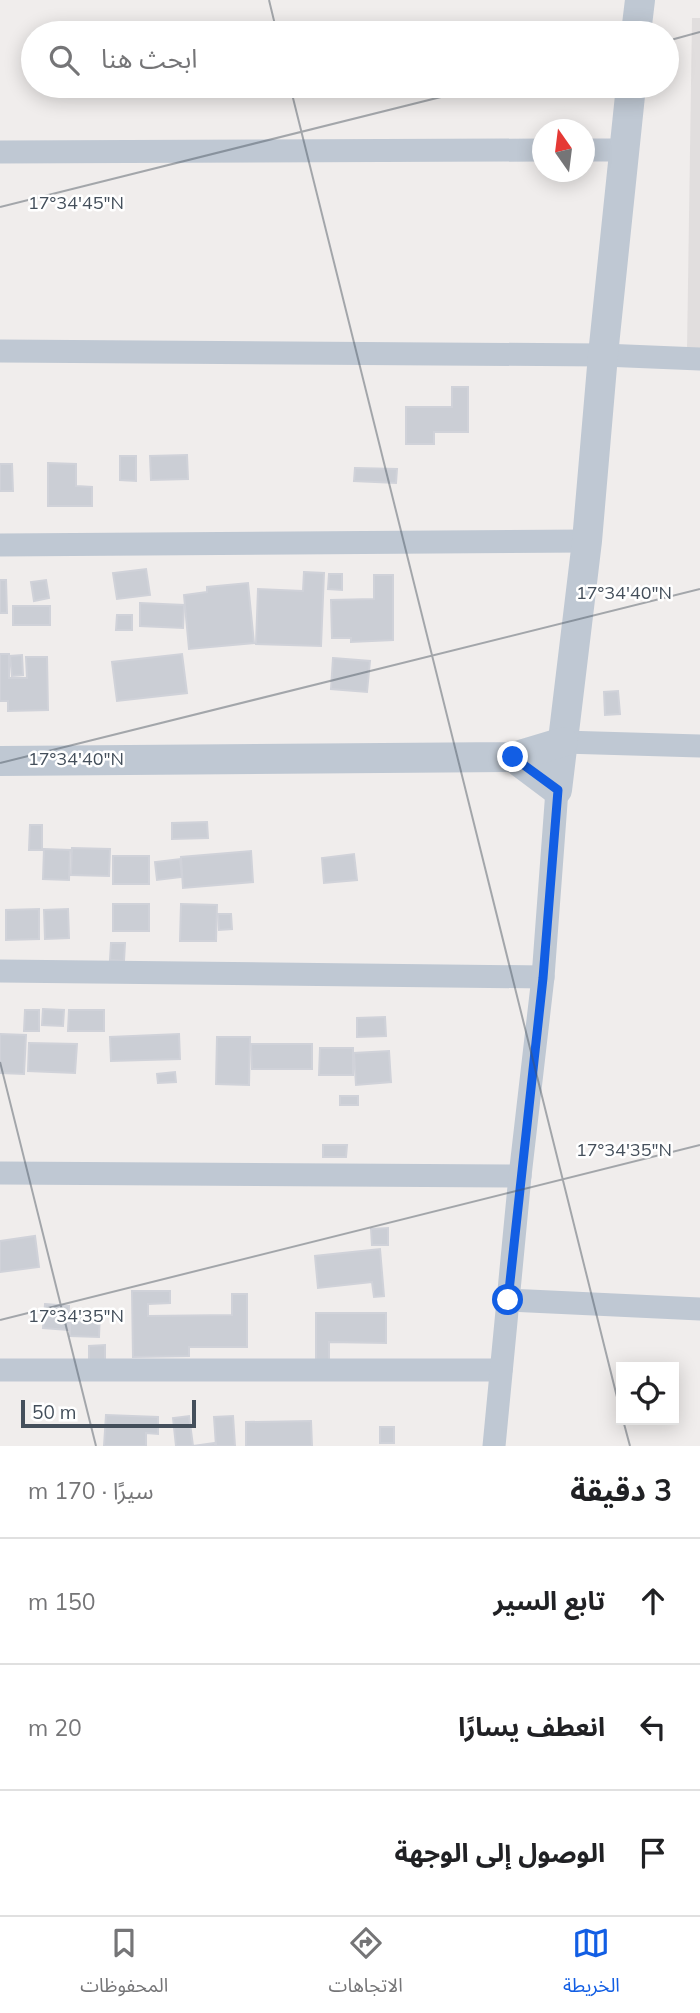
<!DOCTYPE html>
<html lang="ar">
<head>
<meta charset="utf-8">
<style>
  :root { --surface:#fff; --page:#f2f2f2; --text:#202124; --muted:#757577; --line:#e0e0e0; --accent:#125ee4 }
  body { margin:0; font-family:Mulish,"Noto Sans Arabic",sans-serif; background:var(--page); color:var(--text); direction:rtl }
  .controls { position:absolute; right:21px; bottom:21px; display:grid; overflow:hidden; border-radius:0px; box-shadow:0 4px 18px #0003 }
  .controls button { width:63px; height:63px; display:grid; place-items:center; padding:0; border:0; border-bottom:2px solid var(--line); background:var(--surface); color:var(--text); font:35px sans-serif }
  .compass { position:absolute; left:532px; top:119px; width:63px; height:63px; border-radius:50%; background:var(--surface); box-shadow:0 4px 18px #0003; rotate:346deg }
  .scale { position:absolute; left:21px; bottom:18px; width:175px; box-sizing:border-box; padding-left:7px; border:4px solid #444f5b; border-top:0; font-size:19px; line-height:24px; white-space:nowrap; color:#444f5b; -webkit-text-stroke:5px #fff; paint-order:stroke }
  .stop { position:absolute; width:21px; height:21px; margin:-16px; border:5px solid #125ee4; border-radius:50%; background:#fff }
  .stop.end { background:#125ee4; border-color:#fff; box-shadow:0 2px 7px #0008 }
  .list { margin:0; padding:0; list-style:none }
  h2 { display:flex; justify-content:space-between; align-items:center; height:91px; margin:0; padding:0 28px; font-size:30px }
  h2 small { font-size:23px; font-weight:400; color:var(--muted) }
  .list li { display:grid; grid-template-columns:46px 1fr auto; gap:21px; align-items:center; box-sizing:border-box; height:126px; padding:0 28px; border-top:2px solid var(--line) }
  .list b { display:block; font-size:26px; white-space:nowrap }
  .list em { font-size:23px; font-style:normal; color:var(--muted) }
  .icon { flex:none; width:38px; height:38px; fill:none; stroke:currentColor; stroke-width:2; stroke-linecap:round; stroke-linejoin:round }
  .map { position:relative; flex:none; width:700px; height:1446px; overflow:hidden; direction:ltr }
  .search { position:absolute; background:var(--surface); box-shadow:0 4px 18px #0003; left:21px; right:21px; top:21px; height:77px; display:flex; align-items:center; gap:18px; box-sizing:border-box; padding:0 24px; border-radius:38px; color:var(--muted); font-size:26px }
  .sheet { height:469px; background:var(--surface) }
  nav { display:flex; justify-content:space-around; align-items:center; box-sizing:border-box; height:98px; border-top:2px solid var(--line); background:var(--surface); font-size:19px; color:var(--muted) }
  nav a { display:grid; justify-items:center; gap:4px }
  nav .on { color:var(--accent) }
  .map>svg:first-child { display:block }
  .education { fill:#e1dede }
  .building { fill:#cbced5; stroke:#d0d2d9; stroke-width:2 }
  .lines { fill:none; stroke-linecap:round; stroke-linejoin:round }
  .minor { stroke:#bfc8d3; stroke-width:23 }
  .tertiary { stroke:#bfc8d3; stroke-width:30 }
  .route { stroke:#125ee4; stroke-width:9 }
  .ticks { fill:none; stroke:#444f5b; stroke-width:2; stroke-opacity:0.45 }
  .ticks-label { font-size:18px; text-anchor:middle; fill:#444f5b; stroke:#fff; stroke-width:5; stroke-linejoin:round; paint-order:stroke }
</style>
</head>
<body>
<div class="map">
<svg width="700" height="1446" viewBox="0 0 700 1446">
  <rect width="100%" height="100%" fill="#f0edec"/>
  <path class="education" d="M692,18h8v332h-13z"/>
  <g class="building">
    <path d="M452,387h16v45h-34v12h-28v-37h46z"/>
    <path d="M187,455l1,24 -37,1 -1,-24z"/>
    <path d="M120,456h16v25l-16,-1z"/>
    <path d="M48,463l28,1v22l16,1v19h-44z"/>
    <path d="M0,464h12l1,27h-13z"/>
    <path d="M355,468l42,1 -1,14 -42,-2z"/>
    <path d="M146,569l4,26 -33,4 -4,-26z"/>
    <path d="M304,572l20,1 -3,73 -65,-2 2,-55 45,2z"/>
    <path d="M329,574h13v16l-14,-1z"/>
    <path d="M374,575h19v65l-42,2v-4h-19l-1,-38 43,-1z"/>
    <path d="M0,580h6l1,33h-7z"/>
    <path d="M46,580l3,18 -15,3 -3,-19z"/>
    <path d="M248,583l6,60 -65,6 -5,-54 23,-3v-5z"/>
    <path d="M140,603l44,2 -1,23 -43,-2z"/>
    <rect x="13" y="606" width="37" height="19"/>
    <path d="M117,615h15v15h-16z"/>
    <path d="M0,654h9v24h18l-1,-21h21l1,53 -40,1v-10h-8z"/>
    <path d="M182,654l5,39 -70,8 -5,-39z"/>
    <path d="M22,655l1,20 -11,1 -2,-20z"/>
    <path d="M333,658l37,3 -3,31 -36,-3z"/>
    <path d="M618,691l2,23 -15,1 -1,-23z"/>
    <path d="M207,822l1,16 -36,1v-16z"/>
    <path d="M30,825h12v25h-13z"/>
    <path d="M72,848l38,1 -1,27 -38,-1z"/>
    <path d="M44,849l26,1 -1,30 -26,-1z"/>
    <path d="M251,851l2,31 -70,6 -2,-31z"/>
    <path d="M354,854l3,26 -33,3 -2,-25z"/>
    <rect x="113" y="856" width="36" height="28"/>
    <path d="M180,859l2,18 -25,3 -2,-18z"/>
    <rect x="113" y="904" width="36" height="27"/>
    <path d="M181,904l36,1 -1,36h-36z"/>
    <path d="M39,909v30l-33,1v-30z"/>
    <path d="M68,909l1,29 -24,1 -1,-29z"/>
    <path d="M218,914h13l1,15 -13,1z"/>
    <path d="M111,943h14l-1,18 -14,-1z"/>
    <path d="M43,1009l21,1 -1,16 -21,-1z"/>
    <path d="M25,1010h14v21h-15z"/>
    <path d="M69,1010h35v21h-36z"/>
    <path d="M385,1017l1,19 -29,1v-19z"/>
    <path d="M0,1034l26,1 -2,39 -24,-1z"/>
    <path d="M179,1034l1,25 -69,2 -1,-24z"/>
    <path d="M217,1037h33l-1,48 -33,-1z"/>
    <path d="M29,1043l48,1 -2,29 -47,-2z"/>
    <path d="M251,1044h61v25h-60z"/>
    <path d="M320,1048h33v27h-34z"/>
    <path d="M389,1051l2,31 -35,3 -2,-32z"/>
    <path d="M175,1072l1,10 -18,1 -1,-9z"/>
    <rect x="340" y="1096" width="18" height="9"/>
    <path d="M323,1145h24l-1,12h-23z"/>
    <path d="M388,1228v17h-16l-1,-16z"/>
    <path d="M35,1236l4,31 -39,5v-31z"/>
    <path d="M380,1249l4,47 -10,1 -2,-15 -54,6 -3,-32z"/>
    <path d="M132,1291h38v12l-22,1v12l84,-1v-21h15v53h-58v9l-56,1z"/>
    <path d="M45,1304l24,2 -1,24 -25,-2z"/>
    <path d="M70,1311l30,1 -1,25 -29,-1z"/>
    <path d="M316,1313h70v30l-57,-1v24h-13z"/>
    <path d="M105,1345v15l-16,1v-15z"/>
    <path d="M106,1415l52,2v17l-12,-1v13h-42z"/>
    <path d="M189,1416l4,30 22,-3v3h-39l-3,-28z"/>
    <path d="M233,1416l2,30h-19l-2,-29z"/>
    <path d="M311,1421l1,25h-66v-24z"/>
    <rect x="380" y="1427" width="14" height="16"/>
  </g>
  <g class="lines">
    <g class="minor">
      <path d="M584,150h41"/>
      <path d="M0,152l542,-2"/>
      <path d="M0,351l603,4 97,4"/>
      <path d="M0,545l587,-4"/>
      <path d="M563,742l137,4"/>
      <path d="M0,971l543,6"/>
      <path d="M0,1173l520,3"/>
      <path d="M508,1300l192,9"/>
      <path d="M0,1370h501"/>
      <path d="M494,1446l26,-270 23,-199 14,-187"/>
    </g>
    <g class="tertiary">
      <path d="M636,33l4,-33"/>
      <path d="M513,757l44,33 30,-249 16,-186 28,-269"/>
      <path d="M0,761l513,-4 50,-15"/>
    </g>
  </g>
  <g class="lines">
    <path class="route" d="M508,1300l35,-322 15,-188 -45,-33"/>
  </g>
  <path class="ticks" d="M269,0l8,33M667,41l33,-9M290,86l331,1327M0,207l485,-121M0,763l700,-174M0,1062l96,384M0,1320l700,-175M623,1420l7,26"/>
  <g class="ticks-label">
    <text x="76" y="209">17°34'45"N</text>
    <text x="624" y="599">17°34'40"N</text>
    <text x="76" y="765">17°34'40"N</text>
    <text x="624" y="1156">17°34'35"N</text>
    <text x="76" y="1322">17°34'35"N</text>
  </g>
</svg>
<div class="controls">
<button><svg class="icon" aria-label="locate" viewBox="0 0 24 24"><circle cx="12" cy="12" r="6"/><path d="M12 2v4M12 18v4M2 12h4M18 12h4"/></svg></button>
</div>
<svg class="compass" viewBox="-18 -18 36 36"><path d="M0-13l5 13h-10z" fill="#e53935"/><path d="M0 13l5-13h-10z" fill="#757577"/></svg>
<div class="scale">50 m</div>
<div class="stop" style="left:508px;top:1300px"></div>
<div class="stop end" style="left:513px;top:757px"></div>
<div class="search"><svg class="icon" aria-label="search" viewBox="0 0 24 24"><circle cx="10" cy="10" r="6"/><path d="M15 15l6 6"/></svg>ابحث هنا</div>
</div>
<section class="sheet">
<h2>3 دقيقة<small>سيرًا · 170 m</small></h2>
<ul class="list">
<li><svg class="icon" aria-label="ahead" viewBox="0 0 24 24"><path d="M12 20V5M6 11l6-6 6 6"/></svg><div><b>تابع السير</b></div><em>150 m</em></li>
<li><svg class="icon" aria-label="left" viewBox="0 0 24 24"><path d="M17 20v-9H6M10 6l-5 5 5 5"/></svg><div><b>انعطف يسارًا</b></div><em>20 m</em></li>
<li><svg class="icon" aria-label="arrive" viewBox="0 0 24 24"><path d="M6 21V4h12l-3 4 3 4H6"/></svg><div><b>الوصول إلى الوجهة</b></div></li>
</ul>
</section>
<nav>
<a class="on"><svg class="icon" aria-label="map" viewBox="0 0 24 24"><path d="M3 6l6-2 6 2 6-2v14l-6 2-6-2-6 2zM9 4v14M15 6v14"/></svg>الخريطة</a>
<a><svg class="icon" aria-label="directions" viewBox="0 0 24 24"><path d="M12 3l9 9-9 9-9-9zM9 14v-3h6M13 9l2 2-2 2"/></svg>الاتجاهات</a>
<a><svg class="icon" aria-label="saved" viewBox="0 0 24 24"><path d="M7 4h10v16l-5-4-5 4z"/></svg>المحفوظات</a>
</nav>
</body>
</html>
